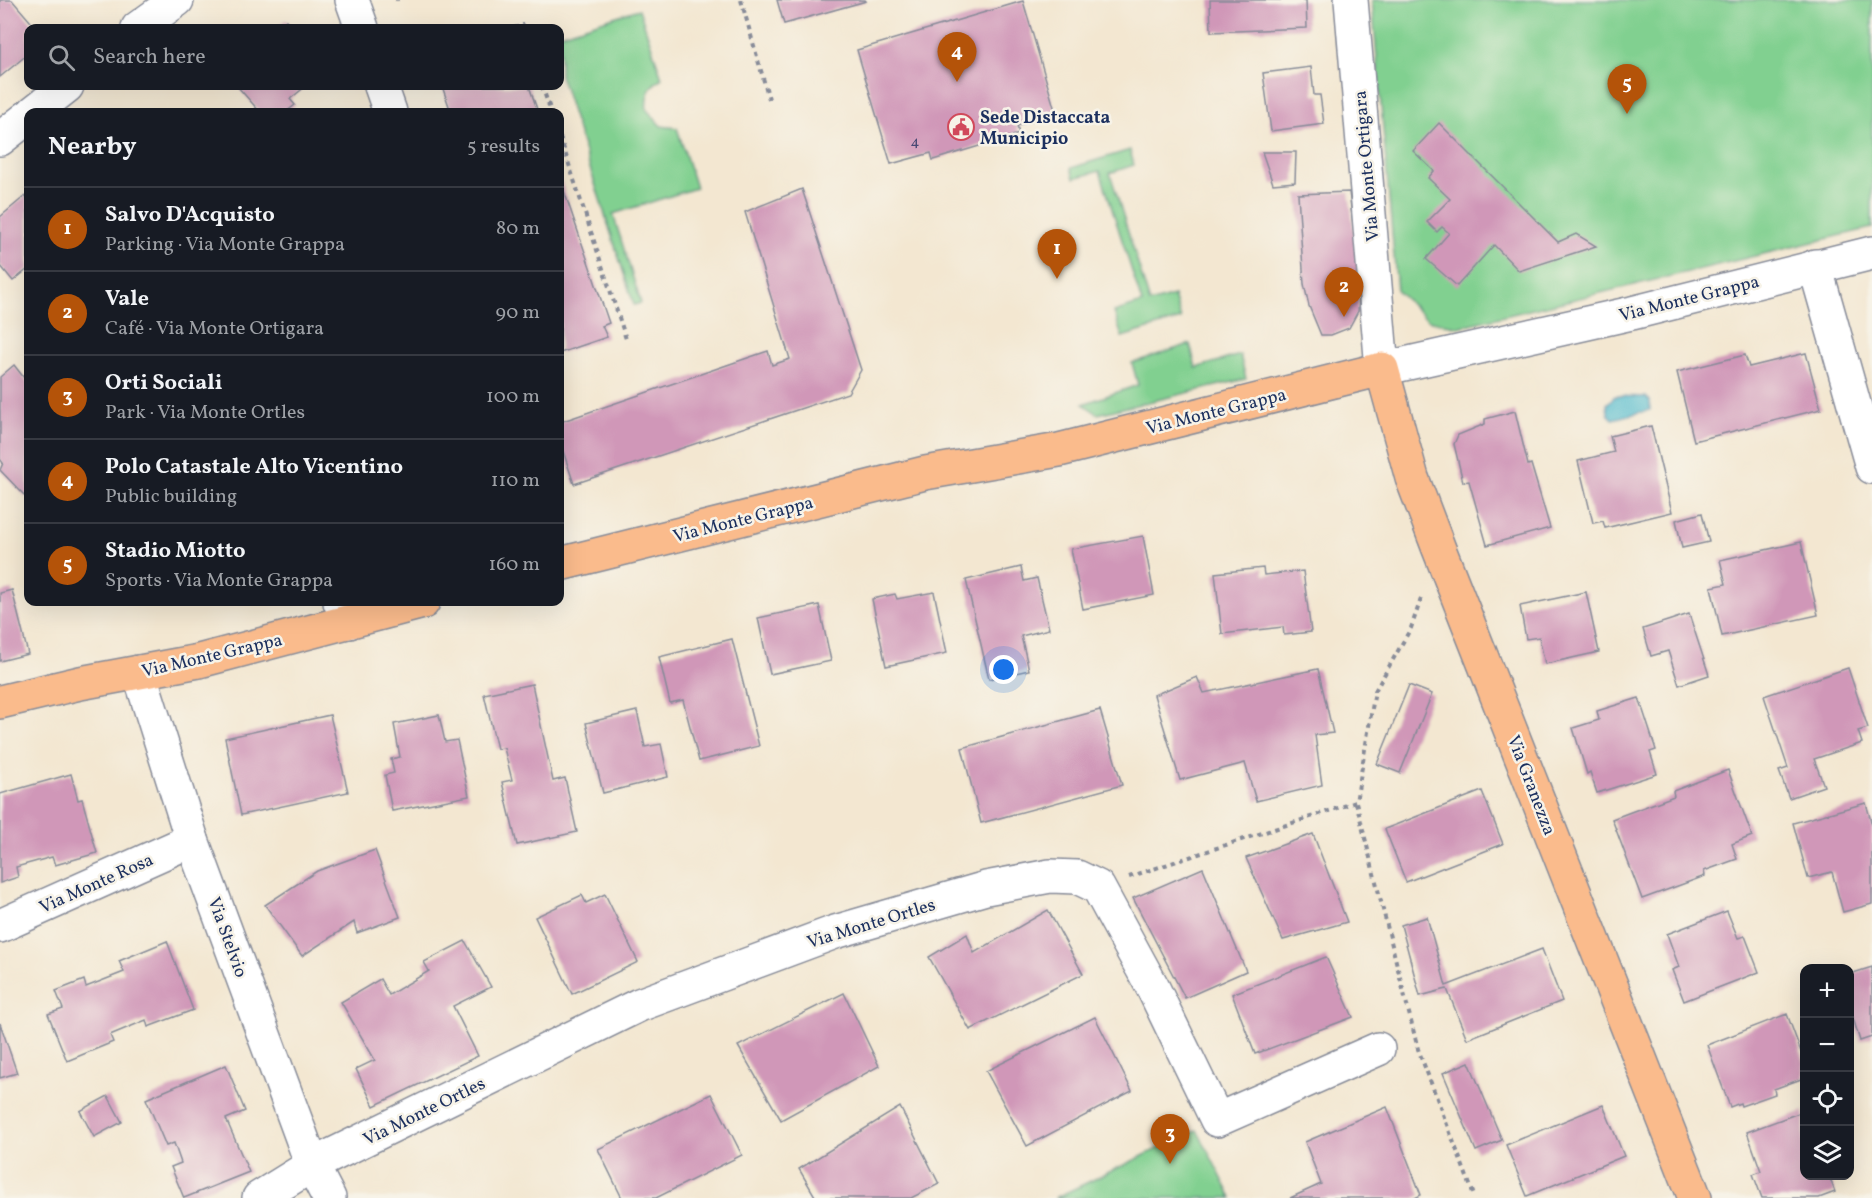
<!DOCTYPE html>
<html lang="en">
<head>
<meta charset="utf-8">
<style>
  :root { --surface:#171b24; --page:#20242c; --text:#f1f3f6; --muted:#9ea1a6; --line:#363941; --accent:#b45309 }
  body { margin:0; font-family:Vollkorn,serif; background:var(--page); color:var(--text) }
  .controls { position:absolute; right:18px; bottom:18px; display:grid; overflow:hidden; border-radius:12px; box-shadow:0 6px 24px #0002 }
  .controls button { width:54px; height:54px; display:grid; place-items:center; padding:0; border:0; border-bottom:2px solid var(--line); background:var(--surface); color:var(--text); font:30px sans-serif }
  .you { position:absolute; left:1004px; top:670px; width:21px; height:21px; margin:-15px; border:4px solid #fff; border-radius:50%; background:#1a73e8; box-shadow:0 0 0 9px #1a73e833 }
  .badge { display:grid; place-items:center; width:39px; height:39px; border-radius:50%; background:var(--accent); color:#fff; font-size:20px; font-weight:700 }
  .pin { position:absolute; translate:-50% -50px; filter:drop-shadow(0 2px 3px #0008) }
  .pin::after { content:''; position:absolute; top:32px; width:21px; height:18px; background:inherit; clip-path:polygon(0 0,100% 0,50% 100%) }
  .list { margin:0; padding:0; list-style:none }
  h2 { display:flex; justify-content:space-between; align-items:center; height:78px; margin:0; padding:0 24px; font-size:26px }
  h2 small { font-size:20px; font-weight:400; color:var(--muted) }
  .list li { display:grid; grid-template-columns:39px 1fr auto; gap:18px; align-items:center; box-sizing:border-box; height:84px; padding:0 24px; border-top:2px solid var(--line) }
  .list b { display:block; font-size:22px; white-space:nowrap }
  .list p { margin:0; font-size:20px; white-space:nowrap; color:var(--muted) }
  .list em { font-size:20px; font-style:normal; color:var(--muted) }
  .icon { flex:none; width:33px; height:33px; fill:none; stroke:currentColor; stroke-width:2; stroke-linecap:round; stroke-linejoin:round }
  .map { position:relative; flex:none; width:1872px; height:1198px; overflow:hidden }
  .search { position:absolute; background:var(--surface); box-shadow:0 6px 24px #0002; left:24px; top:24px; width:540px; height:66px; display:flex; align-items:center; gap:15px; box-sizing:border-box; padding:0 21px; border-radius:12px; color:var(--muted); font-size:22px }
  .panel { position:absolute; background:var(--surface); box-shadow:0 6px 24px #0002; left:24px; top:108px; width:540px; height:498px; border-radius:12px }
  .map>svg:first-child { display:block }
  .green { fill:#81d090; stroke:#4e8077; stroke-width:1.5 }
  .water { fill:#51bbcd; stroke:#367596; stroke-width:1.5 }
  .building { fill:#d097b8 }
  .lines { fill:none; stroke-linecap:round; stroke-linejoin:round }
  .minor-casing { stroke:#878b98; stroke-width:36 }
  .major-casing { stroke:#878b98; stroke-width:36 }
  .path { stroke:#878b98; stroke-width:4; stroke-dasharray:4.5 4.5; stroke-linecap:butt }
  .minor { stroke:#fff; stroke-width:33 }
  .major { stroke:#fabb8c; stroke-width:33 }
  .labels { text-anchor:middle; stroke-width:5; stroke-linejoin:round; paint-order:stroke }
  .number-label { font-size:15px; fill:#484974 }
  .poi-label { font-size:18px; font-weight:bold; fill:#1b2f5e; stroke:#f7f3e8; text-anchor:start }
  .street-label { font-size:18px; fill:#1b2f5e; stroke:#f7f3e8 }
</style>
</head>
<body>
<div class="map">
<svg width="1872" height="1198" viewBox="0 0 1872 1198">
  <rect width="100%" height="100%" fill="#f7f3e8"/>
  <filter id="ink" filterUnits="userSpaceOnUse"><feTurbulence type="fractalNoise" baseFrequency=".0167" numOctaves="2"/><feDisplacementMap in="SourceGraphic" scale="12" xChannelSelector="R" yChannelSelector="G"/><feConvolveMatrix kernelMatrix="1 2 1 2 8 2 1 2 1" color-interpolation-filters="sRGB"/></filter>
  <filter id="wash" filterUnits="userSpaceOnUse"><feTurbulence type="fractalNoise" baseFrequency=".008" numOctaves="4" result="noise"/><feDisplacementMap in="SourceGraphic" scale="24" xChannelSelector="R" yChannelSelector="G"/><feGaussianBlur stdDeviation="1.35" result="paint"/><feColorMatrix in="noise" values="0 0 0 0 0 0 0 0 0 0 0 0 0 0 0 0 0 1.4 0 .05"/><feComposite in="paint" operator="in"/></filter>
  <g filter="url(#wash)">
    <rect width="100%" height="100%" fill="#f3e7d1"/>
    <g class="green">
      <path d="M1372,0h500v228l-414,99 -30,-7 -31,-29z"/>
      <path d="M639,9l23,69c-13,8 -17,18 -15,32l14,16 16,2 19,60 -83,26 28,89 -7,2 -74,-230v-41z"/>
      <path d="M1130,150l4,15 -24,8 40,130 24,-7 7,23 -59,18 -8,-25 28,-9 -42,-132 -26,7 -3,-10z"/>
      <path d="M1190,344l6,24 44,-13 6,24 -148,35 -15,-10 55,-19 -6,-22z"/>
      <path d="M1197,1130l35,68h-177z"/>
    </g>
    <path class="water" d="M1615,396l31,1 4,4v9l-37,9 -5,-5 -1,-10z"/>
    <g id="blocks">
      <g class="building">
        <path d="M0,0h12l24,28h-8v26l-28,23z"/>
        <path d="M777,0h88l1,1 -82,23z"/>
        <path d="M1210,0h96l1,28 -96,4z"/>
        <path d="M1023,1l33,113 -39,12 2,8 -86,26 -2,-7 -40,11 -34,-114z"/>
        <path d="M286,20l7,8h-18l7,-5z"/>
        <path d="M1311,67l3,28h6l4,29 -53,7 -8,-58z"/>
        <path d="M237,86h69l-16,13 5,6 -9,7h-26z"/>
        <path d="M442,86h87l9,26h-87z"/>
        <path d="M1439,123l119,119 18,-8 20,12 -77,25 -25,-26 -37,41 -31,-27 23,-26 -7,-6 -5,5 -10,-10 23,-23 -22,-21 6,-7 -21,-20z"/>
        <path d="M1262,152h34l-1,30 -22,2z"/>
        <path d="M560,179l49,144 -7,3 5,11 -47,16z"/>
        <path d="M802,189l59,181 -13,23 -274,91 -14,-42v-20l208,-71 4,14 18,-6 -45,-147z"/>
        <path d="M1349,192l11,88 -2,31 -9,17 -18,7h-10l-12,-29 -5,-22 -6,-90z"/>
        <path d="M25,196l3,4v69l-15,12 -13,-16v-48z"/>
        <path d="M1806,353l15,56 -127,32 -17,-69 68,-17 4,12z"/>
        <path d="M14,365l14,18v110l-3,3 -25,-26 3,-7 -3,-4v-82z"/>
        <path d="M1515,411l13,54 3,-1 19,64 -63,17 -18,-64 -6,1 -9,-38 4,-9 27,-11v-5z"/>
        <path d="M1651,426l21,86 -67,16 -2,-7 -10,2 -15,-62 36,-9 -4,-16z"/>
        <path d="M1702,513l7,29 -27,6 -6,-28z"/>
        <path d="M1143,536l11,59 -71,14 -12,-60z"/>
        <path d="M1801,542l17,73 -96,21 -11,-49 15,-3 -6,-24z"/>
        <path d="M1021,567l3,14 13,-3 12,51 -28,7 8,34 -40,9 -23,-99z"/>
        <path d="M1263,568l1,7 39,-4 8,61 -27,3 -1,-8 -61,7 -7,-61z"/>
        <path d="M12,590l16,64 -28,7v-68z"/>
        <path d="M934,592l13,61 -61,13 -14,-67 23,-5 2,5z"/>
        <path d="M1586,592l13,60 -54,12 -6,-27 -13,2 -6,-33z"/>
        <path d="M819,605l12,56 -61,13 -12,-56z"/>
        <path d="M1689,614l20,61 -30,10 -11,-34 -17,5 -8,-27z"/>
        <path d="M732,639l27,107 -60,15 -16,-61 -13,3 -11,-46z"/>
        <path d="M1848,668l20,60 -10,3 4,12 -48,16 10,27 -35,12 -10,-27 9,-3 -24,-72z"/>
        <path d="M1318,669l15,64 -18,2 7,50 -66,16 -11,-38 -65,17 -26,-85 43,-18 7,16z"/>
        <path d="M532,684l21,97 12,-3 12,54 -60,13 -15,-63 10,-2 -8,-32 -7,1 -13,-55z"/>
        <path d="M1409,685l23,9 -32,79 -23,-9z"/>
        <path d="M1639,698l17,52 -6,2 7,22 -60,19 -7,-21 -3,2 -14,-46 26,-8 -2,-9z"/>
        <path d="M1100,710l22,75 -141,38 -19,-75z"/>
        <path d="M637,711l8,36 16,-3 7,33 -65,16 -17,-70z"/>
        <path d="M330,715l18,77 -107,23 -16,-77z"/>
        <path d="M439,715l6,27 12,-2 12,56 -77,15 -7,-36 9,-2 -3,-14 9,-2 -6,-33z"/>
        <path d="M1728,770l24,66 -20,8 5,15 -33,12 1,5 -63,23 -30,-80 62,-23 -1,-5z"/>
        <path d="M71,774l7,26 4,-1 15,54 -42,12 -3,-8 -36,10 2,10 -18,6v-89z"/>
        <path d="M1482,791l21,53 -97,38 -21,-53z"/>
        <path d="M1866,803l6,22v79l-29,8 -11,-40 -24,6 -15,-55z"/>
        <path d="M1313,834l34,88 -64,18 -37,-82z"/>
        <path d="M375,850l25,67 -43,16 -3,-11 -52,34 -37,-51 52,-34z"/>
        <path d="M1203,868l43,103 -61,27 -52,-100z"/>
        <path d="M605,894l33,68 -66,32 -37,-77 47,-22 4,8z"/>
        <path d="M1048,910l35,64 -113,56 -41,-73 38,-23 7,19z"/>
        <path d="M1727,911l11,27 7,-2 14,36 -75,29 -12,-31 7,-3 -12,-33z"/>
        <path d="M1427,917l19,69 96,-37 20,52 -95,38 -20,-50 -27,7 -19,-71z"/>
        <path d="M167,941l26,69 -45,17 -2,-7 -36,15 3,7 -46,19 -19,-47 15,-5 -7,-18 28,-11 2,7 38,-15 -5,-11z"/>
        <path d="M465,941l26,46 -38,19 25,50 -104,50 -18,-37 19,-9 -34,-58 39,-23 9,16 40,-24 -5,-9z"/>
        <path d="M1326,957l27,60 -98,37 -23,-60z"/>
        <path d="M1872,967v70l-12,4 -10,-33 2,-4 -2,-30z"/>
        <path d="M844,993l35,73 -98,54 -43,-74z"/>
        <path d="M1787,1014l17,46v18l-30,11 1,5 -34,12 -1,-3 -10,4 -23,-62z"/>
        <path d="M1095,1017l37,74 -105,55 -41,-75z"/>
        <path d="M0,1023l17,50 -17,5z"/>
        <path d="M1469,1062l33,78 -26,11 -33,-78z"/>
        <path d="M226,1065l19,46 -19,8 23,53 -65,26 -13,-31 10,-4 -7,-20 -8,3 -20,-47z"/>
        <path d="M711,1094l31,61 -86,43h-34l-24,-49z"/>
        <path d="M108,1096l14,26 -28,15 -14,-26z"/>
        <path d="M1603,1105l21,51 -97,40 -21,-51z"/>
        <path d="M900,1107l39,77 -28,14h-95l-17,-29z"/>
        <path d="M1387,1107l34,88 -6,3h-125l31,-14 -16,-42z"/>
        <path d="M1804,1111v65h25l6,16 -16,6h-57l-9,-24 8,-3 -14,-39z"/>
      </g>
    </g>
  </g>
  <g filter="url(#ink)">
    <use href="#blocks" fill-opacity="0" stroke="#878b98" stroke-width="1.5"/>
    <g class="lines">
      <defs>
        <g id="minor">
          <path d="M352,0l10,28"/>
          <path d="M1351,0l31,369 250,-56 240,-60"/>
          <path d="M138,28l39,-28"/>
          <path d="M381,86l9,26"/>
          <path d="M34,112l33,-26"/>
          <path d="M0,139l28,-22"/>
          <path d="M1815,266l57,201"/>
          <path d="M340,602l9,20"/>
          <path d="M139,672l53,168 120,325 17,33"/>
          <path d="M0,926l192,-86"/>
          <path d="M259,1198l53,-33 327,-160 196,-73 151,-44 64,-12 27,1 21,10 55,101 64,132 161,-71"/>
        </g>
        <g id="major">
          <path d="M560,564l365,-91 134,-23 323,-81 30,109 27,71 256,649"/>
          <path d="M0,702l80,-19 119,-22 224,-59"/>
        </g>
      </defs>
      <use href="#minor" class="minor-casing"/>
      <use href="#major" class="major-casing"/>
      <g class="path">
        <path d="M741,0l28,99"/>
        <path d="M397,1v-1"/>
        <path d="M514,28l9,-3 1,3"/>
        <path d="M542,86l9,26"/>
        <path d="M560,137l67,205"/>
        <path d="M1421,599l-10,29 -36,63 -19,111 62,247 57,149"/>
        <path d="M1129,877l227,-75"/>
      </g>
      <use href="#minor" class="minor"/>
      <use href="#major" class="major"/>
    </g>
  </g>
  <defs>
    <symbol id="civic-ring" viewBox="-11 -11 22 22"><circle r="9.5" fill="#f7f3e8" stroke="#d1495b" stroke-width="1.5"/><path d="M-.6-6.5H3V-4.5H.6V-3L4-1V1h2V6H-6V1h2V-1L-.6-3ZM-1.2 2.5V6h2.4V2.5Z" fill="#d1495b"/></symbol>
  </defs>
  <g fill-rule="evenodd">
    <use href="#civic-ring" x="946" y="112" width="30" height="30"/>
  </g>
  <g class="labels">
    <g class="number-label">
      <text x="915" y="146">4</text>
    </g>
    <g class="poi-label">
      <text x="980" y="123">Sede Distaccata<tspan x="980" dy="21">Municipio</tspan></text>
    </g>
    <g class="street-label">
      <text transform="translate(1366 166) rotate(-95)" y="6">Via Monte Ortigara</text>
      <text transform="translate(1689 298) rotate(-14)" y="6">Via Monte Grappa</text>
      <text transform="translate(1216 411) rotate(-14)" y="6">Via Monte Grappa</text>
      <text transform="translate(743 519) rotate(-14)" y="6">Via Monte Grappa</text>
      <text transform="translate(212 655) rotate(-13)" y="6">Via Monte Grappa</text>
      <text transform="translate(1532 785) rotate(69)" y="6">Via Granezza</text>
      <text transform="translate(96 883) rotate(-24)" y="6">Via Monte Rosa</text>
      <text transform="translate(871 923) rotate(-17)" y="6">Via Monte Ortles</text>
      <text transform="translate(228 937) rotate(70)" y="6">Via Stelvio</text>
      <text transform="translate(424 1111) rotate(-26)" y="6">Via Monte Ortles</text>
    </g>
  </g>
</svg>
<div class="controls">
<button>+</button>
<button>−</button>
<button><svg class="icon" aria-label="locate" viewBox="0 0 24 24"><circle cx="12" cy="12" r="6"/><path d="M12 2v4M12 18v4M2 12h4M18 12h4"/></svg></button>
<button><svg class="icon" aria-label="layers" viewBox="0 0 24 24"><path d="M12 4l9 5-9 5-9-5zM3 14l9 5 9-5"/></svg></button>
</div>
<div class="you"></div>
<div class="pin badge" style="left:1057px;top:279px">1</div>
<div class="pin badge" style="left:1344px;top:317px">2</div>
<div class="pin badge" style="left:1170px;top:1164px">3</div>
<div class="pin badge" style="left:957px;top:82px">4</div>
<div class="pin badge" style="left:1627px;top:114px">5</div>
<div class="search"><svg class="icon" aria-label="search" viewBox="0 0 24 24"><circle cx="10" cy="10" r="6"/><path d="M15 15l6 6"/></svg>Search here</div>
<section class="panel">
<h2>Nearby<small>5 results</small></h2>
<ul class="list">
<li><span class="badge">1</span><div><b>Salvo D'Acquisto</b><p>Parking · Via Monte Grappa</p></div><em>80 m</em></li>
<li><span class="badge">2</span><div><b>Vale</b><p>Café · Via Monte Ortigara</p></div><em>90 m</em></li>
<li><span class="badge">3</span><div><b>Orti Sociali</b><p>Park · Via Monte Ortles</p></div><em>100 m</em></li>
<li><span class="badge">4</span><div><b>Polo Catastale Alto Vicentino</b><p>Public building</p></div><em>110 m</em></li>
<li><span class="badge">5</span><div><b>Stadio Miotto</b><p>Sports · Via Monte Grappa</p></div><em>160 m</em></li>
</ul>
</section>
</div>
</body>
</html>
